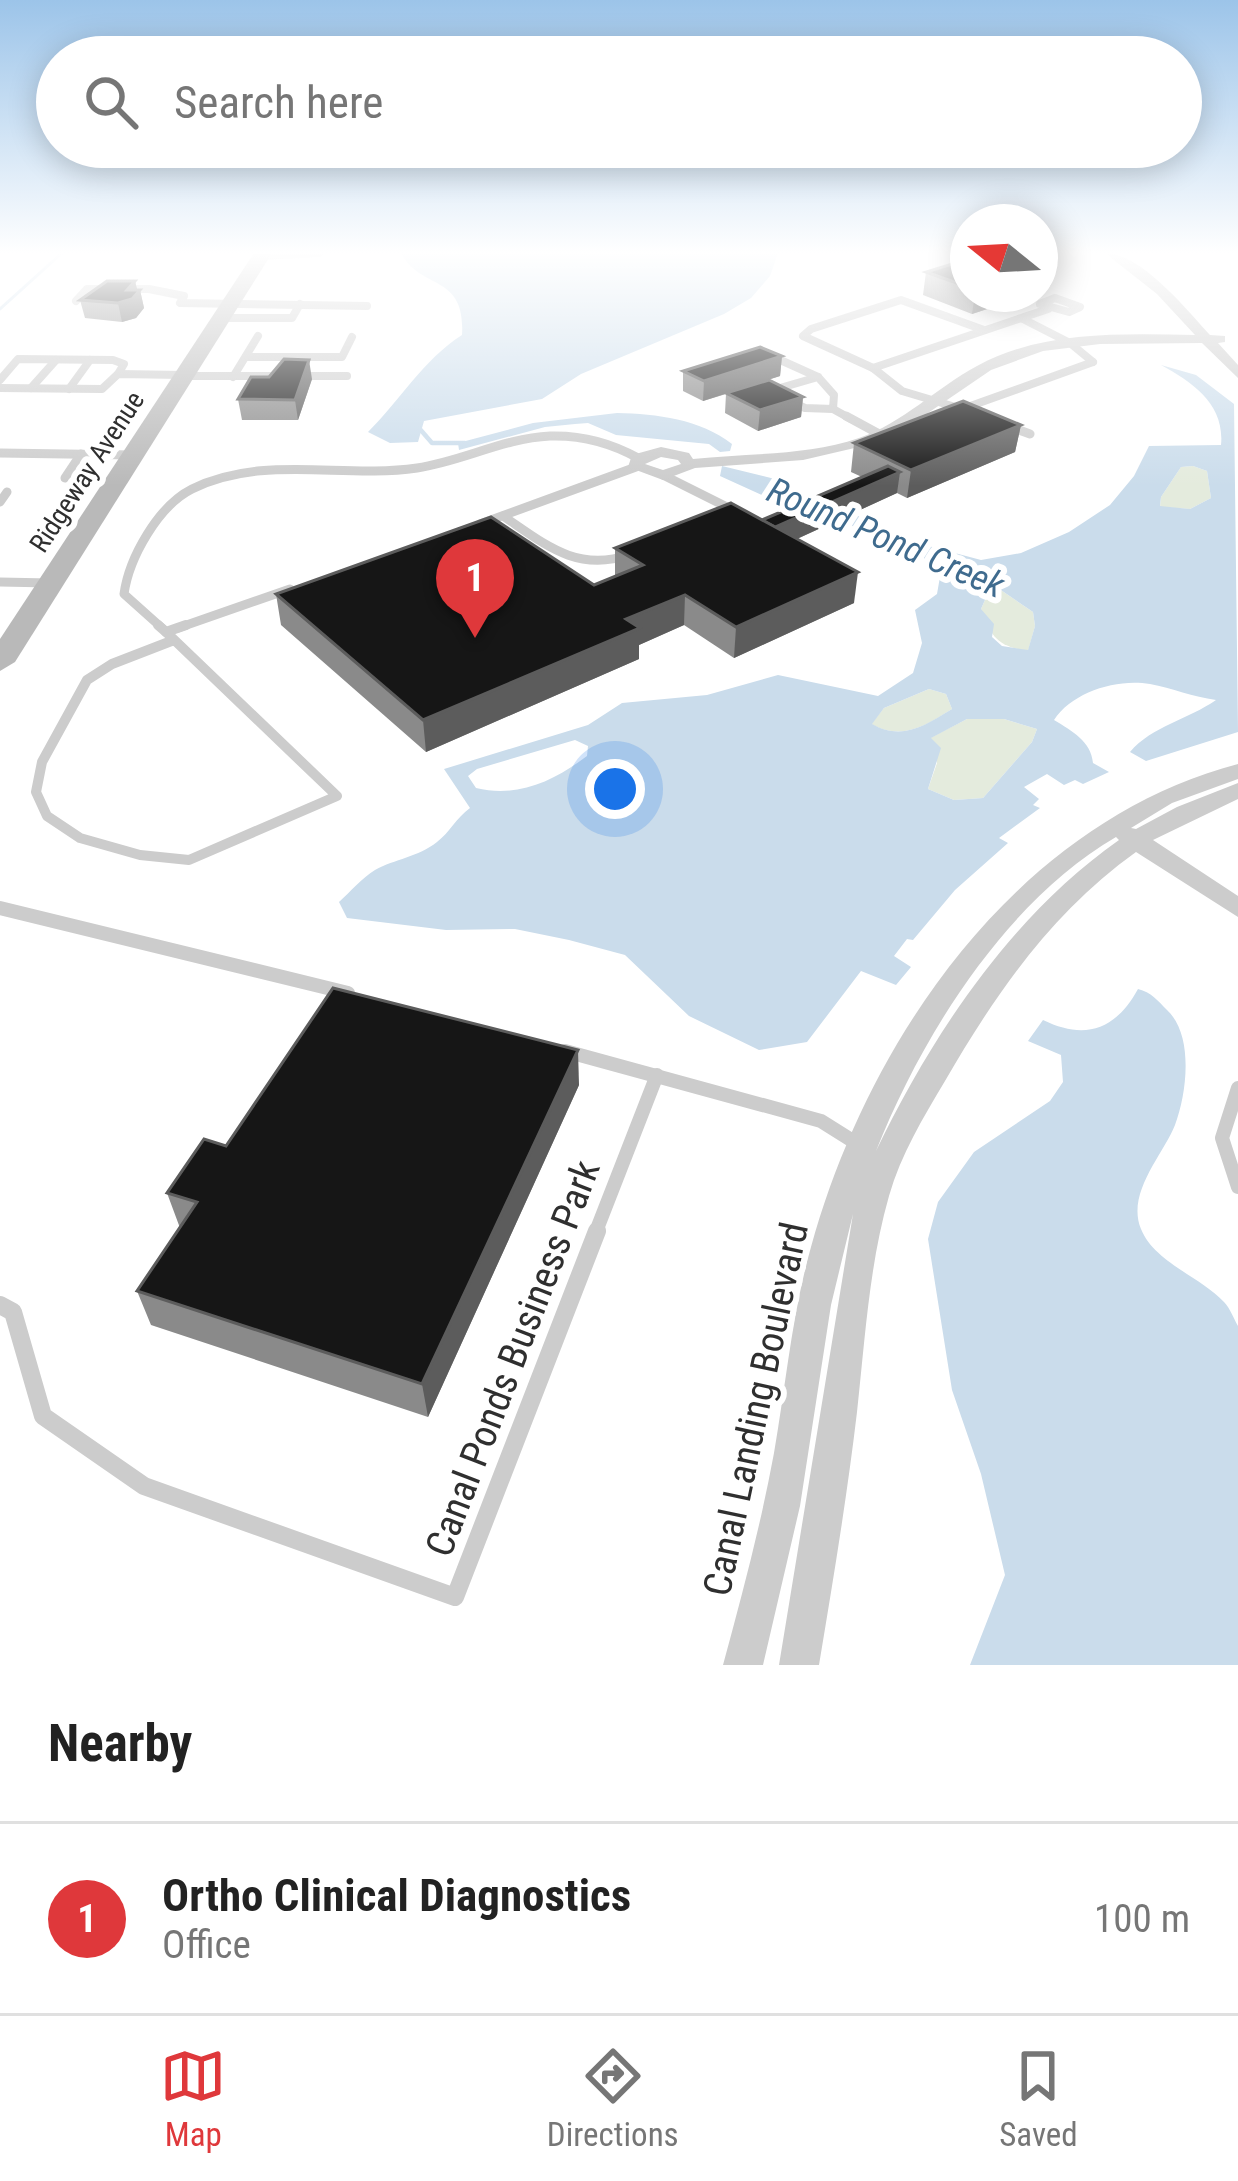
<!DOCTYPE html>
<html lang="en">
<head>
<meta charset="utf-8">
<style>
  :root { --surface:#fff; --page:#f6f6f6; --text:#222; --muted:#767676; --line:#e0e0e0; --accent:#df383b }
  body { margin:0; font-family:"Roboto Condensed",sans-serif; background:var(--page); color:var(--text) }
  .compass { position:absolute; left:950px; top:204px; width:108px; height:108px; border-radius:50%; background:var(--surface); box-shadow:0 6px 30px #0003; rotate:288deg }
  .you { position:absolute; left:615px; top:789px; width:42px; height:42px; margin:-30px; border:9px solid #fff; border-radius:50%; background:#1a73e8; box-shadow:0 0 0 18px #1a73e833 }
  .badge { display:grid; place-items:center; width:78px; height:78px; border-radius:50%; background:var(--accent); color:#fff; font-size:39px; font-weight:700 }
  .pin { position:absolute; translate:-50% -99px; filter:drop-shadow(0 3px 6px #0008) }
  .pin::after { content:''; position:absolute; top:63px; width:42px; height:36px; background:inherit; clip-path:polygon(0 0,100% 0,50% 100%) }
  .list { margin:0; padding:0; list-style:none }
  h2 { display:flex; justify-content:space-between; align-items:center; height:156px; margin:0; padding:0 48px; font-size:51px }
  h2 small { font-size:39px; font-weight:400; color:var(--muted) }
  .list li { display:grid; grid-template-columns:78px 1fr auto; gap:36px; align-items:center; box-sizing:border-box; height:192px; padding:0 48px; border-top:3px solid var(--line) }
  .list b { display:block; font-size:45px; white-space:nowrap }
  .list p { margin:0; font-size:39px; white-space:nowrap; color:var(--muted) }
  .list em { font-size:39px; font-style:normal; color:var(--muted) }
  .icon { flex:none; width:66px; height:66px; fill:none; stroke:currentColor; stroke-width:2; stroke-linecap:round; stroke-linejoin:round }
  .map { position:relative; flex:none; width:1238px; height:1665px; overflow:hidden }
  .search { position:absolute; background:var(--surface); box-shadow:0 6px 30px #0003; left:36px; right:36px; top:36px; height:132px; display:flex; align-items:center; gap:30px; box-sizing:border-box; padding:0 42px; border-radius:66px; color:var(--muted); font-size:45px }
  .sheet { height:348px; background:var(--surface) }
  nav { display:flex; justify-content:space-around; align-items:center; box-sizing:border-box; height:168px; border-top:3px solid var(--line); background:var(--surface); font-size:33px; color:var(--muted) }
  nav a { display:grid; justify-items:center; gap:6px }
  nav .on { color:var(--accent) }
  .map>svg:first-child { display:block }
  .green { fill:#e4ebdd }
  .water { fill:#cadceb; fill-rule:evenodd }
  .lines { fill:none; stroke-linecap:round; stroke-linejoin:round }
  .stream-far1 { stroke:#cadceb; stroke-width:3 }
  .stream { stroke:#cadceb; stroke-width:4.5 }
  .service-far4 { stroke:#ccc; stroke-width:8 }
  .service-far3 { stroke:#ccc; stroke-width:9 }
  .service-far2 { stroke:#ccc; stroke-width:10 }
  .service-far1 { stroke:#ccc; stroke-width:14 }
  .service { stroke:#ccc; stroke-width:18 }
  .minor { fill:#ccc; fill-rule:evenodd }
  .secondary { fill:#b9b9b9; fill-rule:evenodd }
  .wall { fill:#8a8a8a }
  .shaded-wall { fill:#5c5c5c }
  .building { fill:#161616; stroke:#5c5c5c; stroke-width:3 }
  .labels { text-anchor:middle; stroke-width:12; stroke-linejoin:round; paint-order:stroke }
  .far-street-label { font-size:27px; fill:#2f2f2f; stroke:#fff }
  .water-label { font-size:36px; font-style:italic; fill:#3f6b8e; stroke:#fff }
  .near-street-label { font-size:39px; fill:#2f2f2f; stroke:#fff }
</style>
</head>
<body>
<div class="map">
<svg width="1238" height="1665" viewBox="0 0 1238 1665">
  <rect width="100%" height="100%" fill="#fff"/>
  <g class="green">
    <path d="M1193,466l14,5 4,27 -21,11 -30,-2 1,-10 20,-30z"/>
    <path d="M992,584l41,28 2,14 -7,25c-31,-5 -36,-13 -47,-42z"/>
    <path d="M929,689l17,5 6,15c-27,17 -50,32 -81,15l13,-16z"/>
    <path d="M967,719h37l33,10 -5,13 -49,56 -29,2 -26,-11 9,-26 -7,-25z"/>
  </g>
  <g class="water">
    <path d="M401,253h377l-8,23 -19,22 -27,16 -143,60 -39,25 -118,22 -6,21 -28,1 -22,-11c33,-33 55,-72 94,-97 4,-62 -41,-44 -61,-82z"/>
    <path d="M1161,365l35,10 38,29 4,328 -92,29 -16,-9c22,-26 59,-33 86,-52 -23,-3 -44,-12 -66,-16 -33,-6 -78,8 -96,36 18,11 37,21 39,43l16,9 -26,12 -8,-4 -11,5 -17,-11 -23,13 15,12 -6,6 7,3 -41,30 9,5 -53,47 -42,50 -6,-1 -13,17 17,11 -15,18 -35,-14 -54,71 -48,8 -70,-34 -64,-61 -56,-15 -54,-11 -69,1 -99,-12 -8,-16c11,-10 23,-24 36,-32 20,-11 43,-13 62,-28 13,-10 19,-24 33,-34l-26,-39 144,-44 34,-22 85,-8 71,-20 100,21 35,-23 9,-30 -7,-33 22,-16 4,-23 -29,-22 -80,-36 -35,-2 -77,-35 2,-10 53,13 146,65 60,16 40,-7 48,-21 41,-27 24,-29 15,-30 72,-1c4,-40 -27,-62 -60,-80zM1193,466l14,5 4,27 -21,11 -30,-3 1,-9 20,-30zM992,584l41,28 2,14 -7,24 -26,-4 -10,-9 2,-13 -13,-15zM929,689l17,5 6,15c-28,17 -50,32 -80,15l12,-16zM967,719h37l33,10 -5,13 -49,56 -29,2 -26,-11 13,-41 -10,-10zM575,740l13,6 -1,10c-33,25 -69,42 -111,32l-8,-12 9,-7z"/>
    <path d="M617,413c40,1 83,6 115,31l-2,7 -10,1 -11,-8 -93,-9 -28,-12 -13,1 -30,3 -86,23 -1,-7 75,-20z"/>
    <path d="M1138,989c13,3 20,12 29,21 27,25 20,83 8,115 -12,30 -49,68 -34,104 13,33 60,48 83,73 6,6 10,17 14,24v339h-268l35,-90 -24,-101 -29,-84 -24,-151 10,-37 36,-50 76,-51 13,-19 -2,-27 -33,-14 15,-21c41,20 72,11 95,-31z"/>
  </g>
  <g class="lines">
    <path class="stream-far1" d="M0,309l62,-56"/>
    <g class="stream">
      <path d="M419,428l13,15h33"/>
      <path d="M837,517l81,35"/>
    </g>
    <g class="service-far4">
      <path d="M261,256l58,-3"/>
      <path d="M1055,298l25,9 -11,5 -29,-8z"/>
      <path d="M76,301l11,-12h62l35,7 -4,7 187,3"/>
      <path d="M221,318h71l8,-14"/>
      <path d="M1023,319l47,24 23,19"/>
      <path d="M767,354l51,23"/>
      <path d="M246,357h96l10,-20"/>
      <path d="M873,368l-70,-32 8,-7 90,-29 83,30"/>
      <path d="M183,376h164"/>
      <path d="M233,377l25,-41"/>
      <path d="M818,377l16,18 -1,14 -28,-1 -24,-11 -1,-9z"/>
      <path d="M0,380l18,-21 95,1 11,4 -6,10"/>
      <path d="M0,388l102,1 16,-15 66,1"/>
      <path d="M31,388l25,-28"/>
      <path d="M69,389l21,-29"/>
      <path d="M833,409l18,10"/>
      <path d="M962,409l-60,-18 -29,-23 175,-59"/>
      <path d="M966,411l-4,-2 131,-47"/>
    </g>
    <g class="service-far3">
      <path d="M846,416l35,19"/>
      <path d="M1008,426l22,8"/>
      <path d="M0,453l133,2"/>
      <path d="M663,475l74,37"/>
      <path d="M65,478l16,-24"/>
      <path d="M0,502l7,-10"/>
      <path d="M503,516c43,29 73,56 126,39"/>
      <path d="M480,524l156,-57"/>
      <path d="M0,582l50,1"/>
      <path d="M162,628l-38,-34c5,-36 34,-88 68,-105 71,-35 150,-10 225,-21 46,-7 87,-30 133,-32 31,-1 61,7 88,22"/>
      <path d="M178,628l112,-39"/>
    </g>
    <g class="service-far2">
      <path d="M158,625l8,7"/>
      <path d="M174,640l-62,24 -25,16 -45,82 -6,30 11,24 33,22 60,17 49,5 148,-64 -171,-164 20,-7"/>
    </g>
    <g class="service-far1">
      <path d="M0,908l348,85"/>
      <path d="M565,1051l256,70 43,27"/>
      <path d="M1238,1088l-16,50 16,49"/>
      <path d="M595,1234l62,-159"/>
    </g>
    <path class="service" d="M0,1305l13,7 30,104 101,70 311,111 142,-366"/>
    <g class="minor">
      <path d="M1105,253c36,0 81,56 105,82l15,1v6l-7,1 20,22v13l-36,-35 -102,1 -57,7 -52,19 -85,58 -30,15 -73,17 -108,8 -32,12 -35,-13 4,-12 29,-8 28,6 4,6c55,-6 113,-3 166,-21 44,-15 77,-50 118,-72 66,-36 145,-32 218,-31l-38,-41zM661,457l17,3 3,4 -18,6 -18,-6z"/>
      <path d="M1238,764v15l-66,24 -41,25 5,1 41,-22 61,-24v16l-85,41 85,56v21l-102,-65c-84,60 -140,141 -191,229 -22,37 -44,73 -56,115 -20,70 -24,144 -32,216 -10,85 -24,169 -38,253h-40l74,-451 -22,91 -31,201 -37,159h-40c19,-70 38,-141 51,-212 12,-69 18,-139 37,-206 58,-210 207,-425 427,-483zM1116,837l3,3c-108,76 -186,193 -243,311 46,-116 130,-250 240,-314z"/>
    </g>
    <path class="secondary" d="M254,253h18l-257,409 -15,9v-32z"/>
  </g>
  <g class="wall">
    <path d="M1040,253l11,32 -9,5 -1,7 -15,-1 -54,18 -49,-19 3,-23 42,-13v35h72z"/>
    <path d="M135,281l2,9h3l4,18 -8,10 -14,4 -37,-4 -5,-18z"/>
    <path d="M782,356l-2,20 -25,8 48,13 -2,20 -43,14 -33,-18 1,-19 -23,7 -20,-10v-20z"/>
    <path d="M312,379l-14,41h-56l-4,-21z"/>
    <path d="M1021,425l-6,27 -108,46 -10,-5 -100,46 57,64 -120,55 -50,-33 -45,20v14l-213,93 -145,-127 -5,-31 318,-9 21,-9v-28l147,-28 100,-43 -11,-5 3,-29z"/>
    <path d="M579,1085l-151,332 -277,-92 -14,-34 43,-63 -13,-35 59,-47z"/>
  </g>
  <g class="shaded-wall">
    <path d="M1055,262l-4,23 -9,5 3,-17 -3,-4z"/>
    <path d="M135,281l3,12 2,-3 4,18 -8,10 -14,4 -4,-19z"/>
    <path d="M975,294h51v2l-54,18z"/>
    <path d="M782,356l-2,20 -77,25 1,-20z"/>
    <path d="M309,360l3,19 -14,41 -3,-20z"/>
    <path d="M803,397l-2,20 -43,14 2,-21z"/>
    <path d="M1021,425l-6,27 -108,46 4,-28z"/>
    <path d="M900,472l-3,21 -131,60 2,-22z"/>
    <path d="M858,572l-4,31 -120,55 2,-31z"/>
    <path d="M685,595l-1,30 -45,20v14l-213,93 -3,-32 203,-101z"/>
    <path d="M578,1050l1,35 -151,332 -6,-33z"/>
  </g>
  <g class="building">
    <path d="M1040,253l15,9 -13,7 3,4h-5z"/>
    <path d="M968,259v28l-42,-15z"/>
    <path d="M107,281h28l-8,9h13l-8,9 -14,4 -38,-3z"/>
    <path d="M760,347l22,9 -78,25 -21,-10z"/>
    <path d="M284,359l25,1 -14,40 -57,-1 13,-22h18z"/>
    <path d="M769,380l34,17 -43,13 -34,-17z"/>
    <path d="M963,401l58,24 -110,45 -57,-27z"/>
    <path d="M888,466l12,6 -125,55 -13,-7z"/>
    <path d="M731,503l127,69 -122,55 -51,-32 -59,24 14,9 -217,92 -147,-126 215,-77 103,68 49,-20 -28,-17z"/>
    <path d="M333,988l245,62 -156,334 -285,-93 60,-89 -30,-9 37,-54 22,7z"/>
  </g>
  <linearGradient id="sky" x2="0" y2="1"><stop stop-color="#9cc4e9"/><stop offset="0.52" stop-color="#fff"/><stop offset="1" stop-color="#fff" stop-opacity="0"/></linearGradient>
  <rect width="1238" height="486" fill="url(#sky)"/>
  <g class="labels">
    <g class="far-street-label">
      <text transform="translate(87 472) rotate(-57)" y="9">Ridgeway Avenue</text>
    </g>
    <g class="water-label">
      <text transform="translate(886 537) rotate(23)" y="13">Round Pond Creek</text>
    </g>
    <g class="near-street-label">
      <text transform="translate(512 1358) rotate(-69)" y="14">Canal Ponds Business Park</text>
      <text transform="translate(755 1409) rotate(-78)" y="14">Canal Landing Boulevard</text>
    </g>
  </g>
</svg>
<svg class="compass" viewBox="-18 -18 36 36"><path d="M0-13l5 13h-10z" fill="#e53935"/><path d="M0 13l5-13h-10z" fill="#767676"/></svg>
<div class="you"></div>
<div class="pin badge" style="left:475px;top:638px">1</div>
<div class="search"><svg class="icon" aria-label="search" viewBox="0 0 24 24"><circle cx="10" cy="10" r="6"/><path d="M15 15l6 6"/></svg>Search here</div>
</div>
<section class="sheet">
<h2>Nearby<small></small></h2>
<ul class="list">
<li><span class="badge">1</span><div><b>Ortho Clinical Diagnostics</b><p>Office</p></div><em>100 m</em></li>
</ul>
</section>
<nav>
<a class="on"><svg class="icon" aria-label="map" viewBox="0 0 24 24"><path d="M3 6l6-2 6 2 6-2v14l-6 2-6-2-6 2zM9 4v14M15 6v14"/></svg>Map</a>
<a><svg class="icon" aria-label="directions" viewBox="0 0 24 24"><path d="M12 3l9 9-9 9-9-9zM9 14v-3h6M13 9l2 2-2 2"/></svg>Directions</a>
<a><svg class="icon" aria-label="saved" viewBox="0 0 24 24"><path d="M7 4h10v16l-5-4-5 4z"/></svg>Saved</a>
</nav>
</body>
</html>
